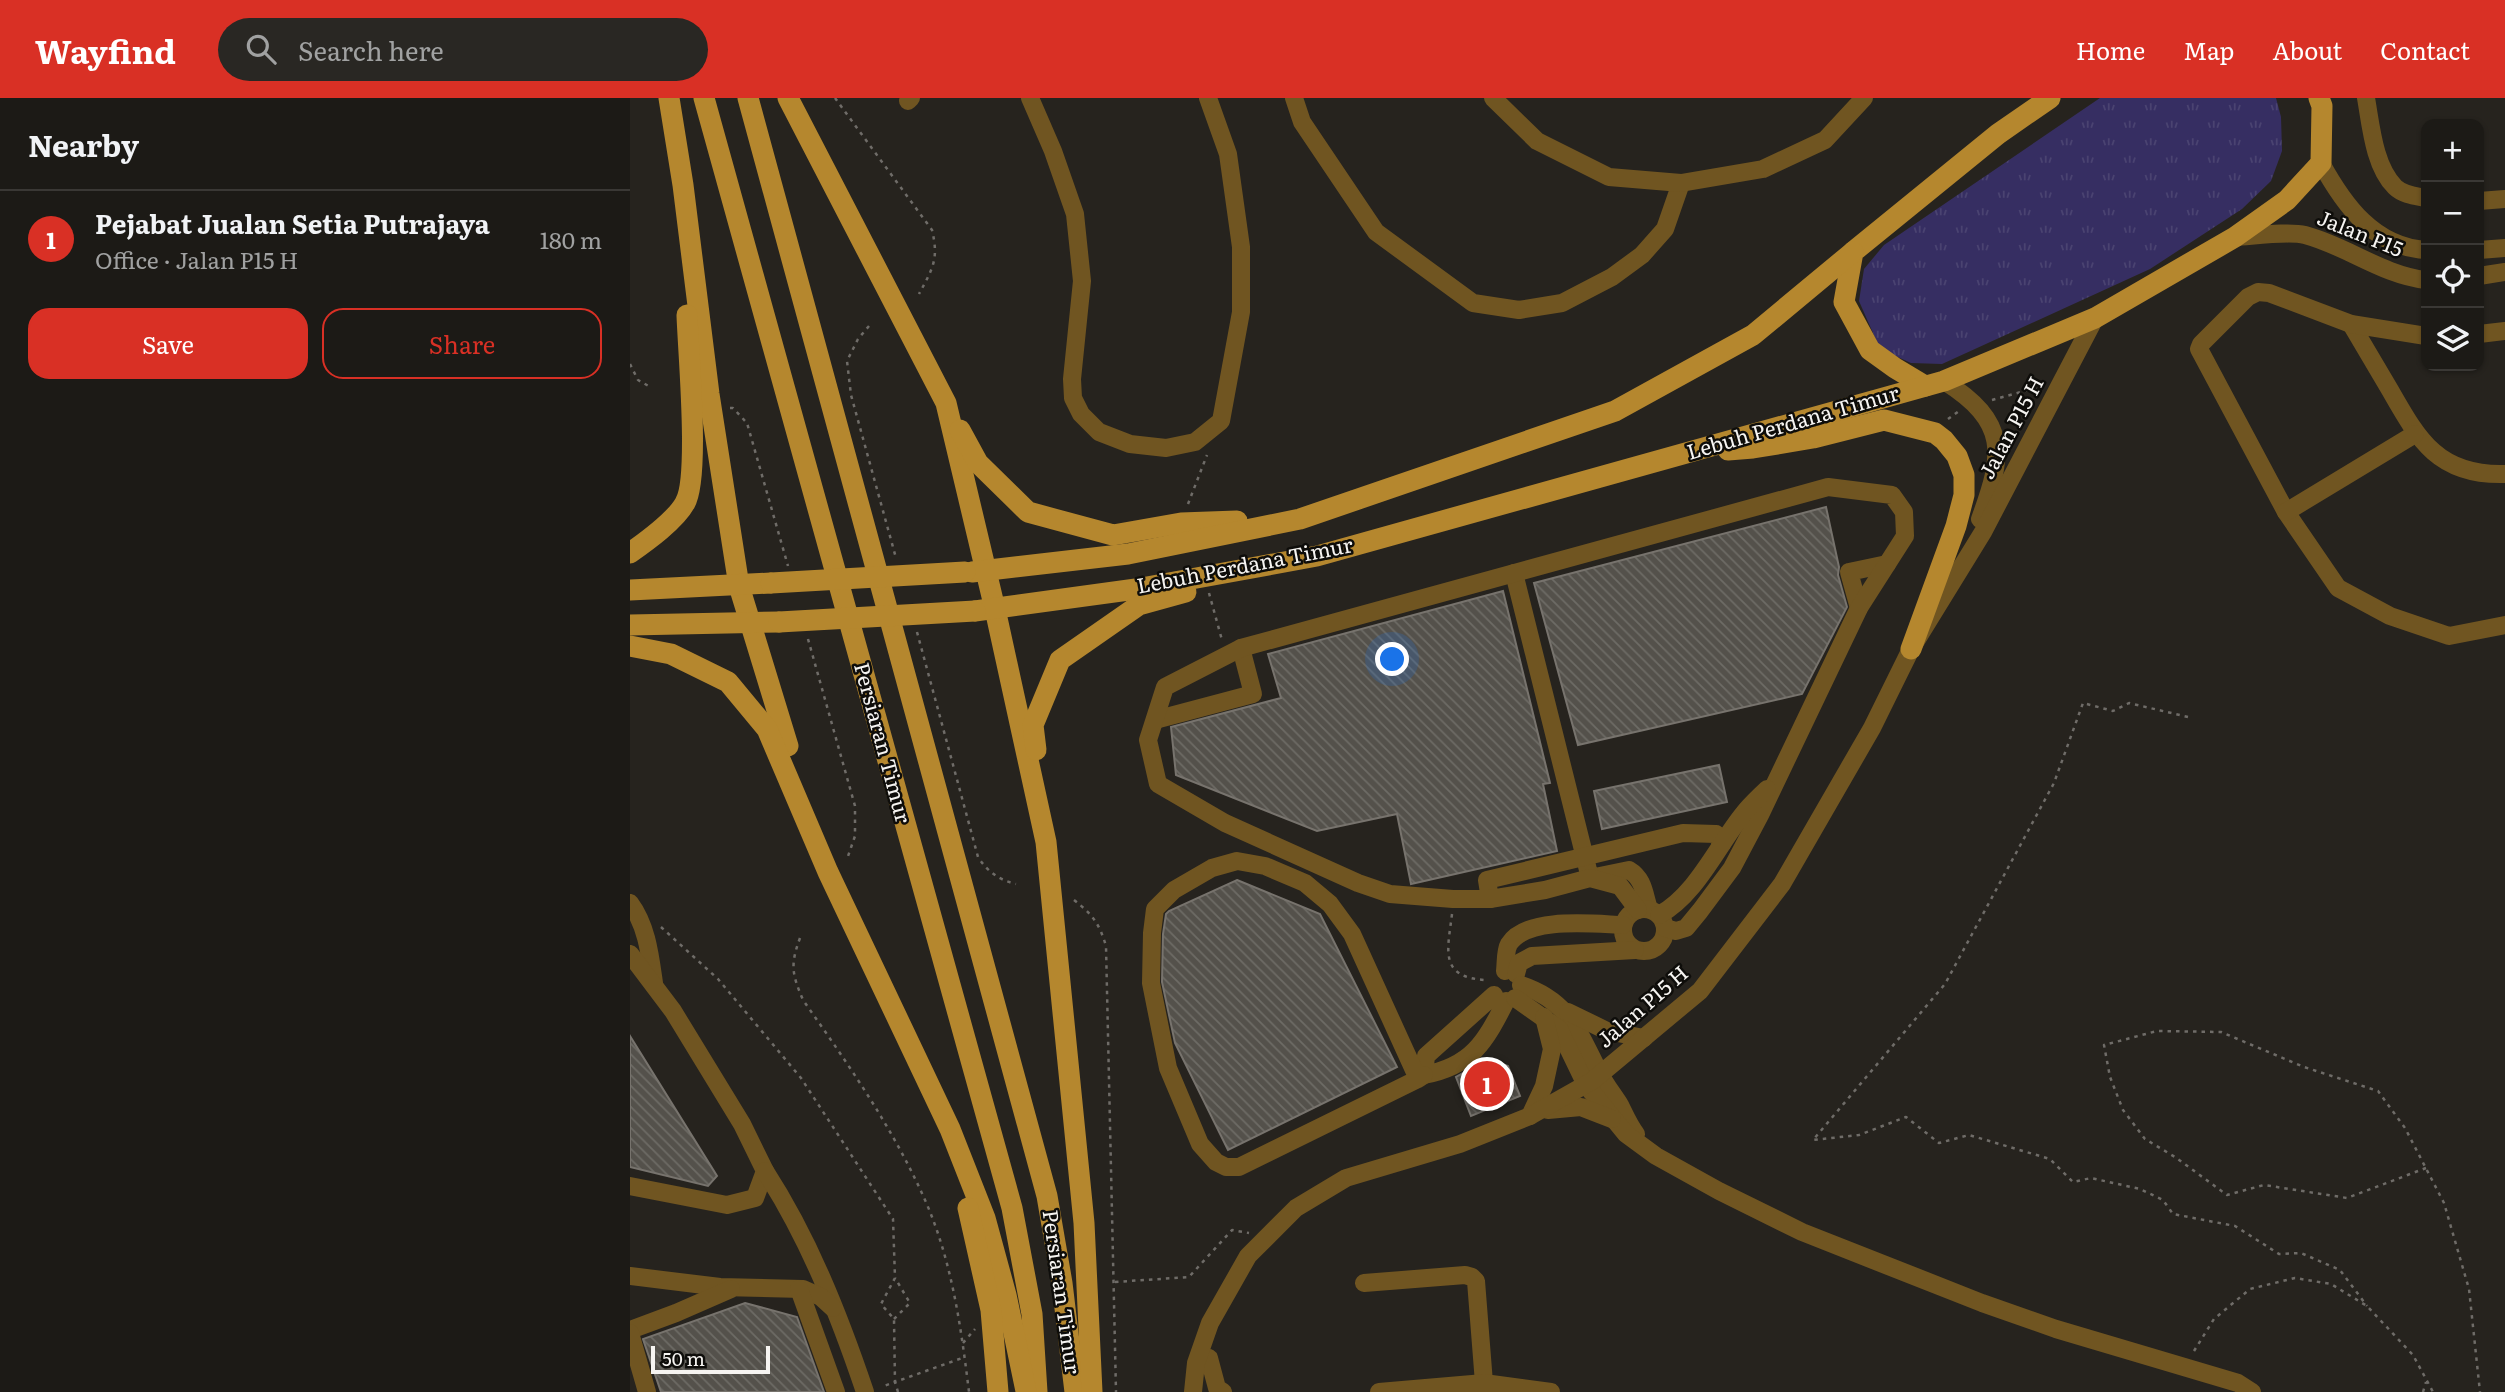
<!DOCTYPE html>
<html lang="en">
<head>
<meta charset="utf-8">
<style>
  :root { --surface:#1c1a16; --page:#292723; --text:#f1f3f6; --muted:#a0a1a1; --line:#3a3835; --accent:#d93025 }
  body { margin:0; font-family:Literata,serif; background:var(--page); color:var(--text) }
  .controls { position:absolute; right:21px; top:21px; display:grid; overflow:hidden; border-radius:14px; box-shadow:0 2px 5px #0004 }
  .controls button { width:63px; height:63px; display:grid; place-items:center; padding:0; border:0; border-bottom:2px solid var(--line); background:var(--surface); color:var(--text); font:35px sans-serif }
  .scale { position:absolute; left:21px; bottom:18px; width:119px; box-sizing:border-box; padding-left:7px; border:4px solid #f6f4f1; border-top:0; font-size:19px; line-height:24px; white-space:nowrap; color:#f6f4f1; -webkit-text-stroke:5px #0e0d0a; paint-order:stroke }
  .you { position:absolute; left:763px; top:562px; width:24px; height:24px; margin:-18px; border:5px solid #fff; border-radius:50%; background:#1a73e8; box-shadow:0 0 0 10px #1a73e833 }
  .badge { display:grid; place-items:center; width:46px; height:46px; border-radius:50%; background:var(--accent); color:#fff; font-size:23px; font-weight:700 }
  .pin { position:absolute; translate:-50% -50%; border:4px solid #fff; box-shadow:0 2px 7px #0006 }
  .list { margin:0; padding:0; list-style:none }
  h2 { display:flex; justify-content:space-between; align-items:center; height:91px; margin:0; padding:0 28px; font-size:30px }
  h2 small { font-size:23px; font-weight:400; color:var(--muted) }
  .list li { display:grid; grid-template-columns:46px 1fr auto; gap:21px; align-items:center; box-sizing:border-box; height:98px; padding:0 28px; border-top:2px solid var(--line) }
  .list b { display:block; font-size:26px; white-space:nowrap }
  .list p { margin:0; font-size:23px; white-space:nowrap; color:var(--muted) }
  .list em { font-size:23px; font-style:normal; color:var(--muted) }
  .actions { display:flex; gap:14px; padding:21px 28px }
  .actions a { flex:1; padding:16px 0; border:2px solid var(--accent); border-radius:21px; text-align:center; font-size:24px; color:var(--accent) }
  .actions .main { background:var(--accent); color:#fff }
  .icon { flex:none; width:38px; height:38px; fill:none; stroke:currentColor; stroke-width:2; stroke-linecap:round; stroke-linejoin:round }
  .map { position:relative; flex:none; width:1875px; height:1294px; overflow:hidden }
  header { display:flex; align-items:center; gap:42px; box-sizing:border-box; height:98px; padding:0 35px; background:var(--accent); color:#fff }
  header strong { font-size:33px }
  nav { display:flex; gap:38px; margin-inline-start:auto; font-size:24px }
  .search { width:490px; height:63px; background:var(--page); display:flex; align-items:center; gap:18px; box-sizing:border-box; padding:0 24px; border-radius:38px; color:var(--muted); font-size:26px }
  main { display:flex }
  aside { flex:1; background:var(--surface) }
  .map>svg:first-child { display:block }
  .grass { fill:url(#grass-tufts) }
  .building { fill:url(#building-back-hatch); stroke:#77736d; stroke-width:2 }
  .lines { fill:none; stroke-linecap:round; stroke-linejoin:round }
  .path { stroke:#6f6c68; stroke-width:2.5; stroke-dasharray:3.5 5; stroke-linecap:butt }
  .minor { stroke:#705521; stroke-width:18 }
  .major { stroke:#b5872e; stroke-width:21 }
  .major-bridge { stroke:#b5872e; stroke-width:21 }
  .labels { text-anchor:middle; stroke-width:5; stroke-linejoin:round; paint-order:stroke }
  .street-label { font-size:21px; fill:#f6f4f1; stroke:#0e0d0a }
</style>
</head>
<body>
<header>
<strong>Wayfind</strong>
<div class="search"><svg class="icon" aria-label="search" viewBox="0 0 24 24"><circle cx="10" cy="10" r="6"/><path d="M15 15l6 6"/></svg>Search here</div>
<nav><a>Home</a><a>Map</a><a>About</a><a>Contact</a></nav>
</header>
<main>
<aside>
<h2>Nearby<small></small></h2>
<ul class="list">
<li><span class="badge">1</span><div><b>Pejabat Jualan Setia Putrajaya</b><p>Office · Jalan P15 H</p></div><em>180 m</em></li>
</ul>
<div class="actions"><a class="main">Save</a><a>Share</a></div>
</aside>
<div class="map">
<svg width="1875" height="1294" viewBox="0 0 1875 1294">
  <defs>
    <pattern id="grass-tufts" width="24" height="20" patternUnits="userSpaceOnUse" patternTransform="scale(1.75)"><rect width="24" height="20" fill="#362e62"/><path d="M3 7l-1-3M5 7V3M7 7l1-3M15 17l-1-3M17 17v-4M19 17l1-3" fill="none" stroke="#4a4371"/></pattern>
    <pattern id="building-back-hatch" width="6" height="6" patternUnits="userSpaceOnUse" patternTransform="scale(1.75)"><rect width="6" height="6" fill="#54514b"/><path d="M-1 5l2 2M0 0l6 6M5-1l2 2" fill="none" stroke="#6d6b65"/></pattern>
  </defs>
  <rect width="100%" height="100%" fill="#26231e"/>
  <path class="grass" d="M1470,0h176l5,19 1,34 -11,30 -29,28 -92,60 -208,95 -31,-1 -31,-14 -21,-48 5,-32 20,-24z"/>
  <g class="building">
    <path d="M1196,409l13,60 -1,8 9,32 -45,87 -224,51 -44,-162z"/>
    <path d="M873,493l47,192 -7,1 14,67 -146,33 -14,-70 -80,17 -141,-56 -5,-48 110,-29 -13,-44z"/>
    <path d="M1089,667l8,37 -125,27 -8,-38z"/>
    <path d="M607,782l83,34 77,153 -169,83 -53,-107 -13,-61 1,-48 3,-20 3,-3z"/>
    <path d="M0,938l87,140 -9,10 -78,-19z"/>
    <path d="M858,961l20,7 12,30 -49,20 -15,-39z"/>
    <path d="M115,1205l52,14 27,75h-163l-18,-53z"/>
  </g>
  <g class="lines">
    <g class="path">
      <path d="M205,0l97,132c7,29 1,38 -13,64"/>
      <path d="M239,228l-11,13 -11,22 4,34 45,163"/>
      <path d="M0,266l8,16 14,8"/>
      <path d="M1362,302l47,-13"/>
      <path d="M100,310h3l14,15 41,143"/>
      <path d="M1318,321l11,-8"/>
      <path d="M558,406l19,-49"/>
      <path d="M579,495l13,47"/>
      <path d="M287,534l61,225c10,15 21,23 38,27"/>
      <path d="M178,541l47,167v30l-8,23"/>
      <path d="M1558,619l-59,-14 -16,8 -30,-8 -29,80 -109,201 -132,156 46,-5 47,-18 33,26 30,-8 81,24 23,23 18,-4 49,11 23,11 10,14 62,12 44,28 22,-1 39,17 27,36"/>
      <path d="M444,802c19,15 25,23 32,46l10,446"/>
      <path d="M822,816c-4,35 -14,63 33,66"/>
      <path d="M31,829l57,52 83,99 92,141 2,59 -14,26 13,15 1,63 -14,5"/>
      <path d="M170,840c-10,27 -8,36 3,62 45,64 90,128 122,200 27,61 36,127 44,192"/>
      <path d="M1796,1070l-79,30 -83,-13 -37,10 -52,-38 -30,-18 -22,-29 -13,-33 -6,-32 53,-14 64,1 83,35 74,24 27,37 39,75 25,86 11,103"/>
      <path d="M485,1184l74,-5 43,-47 17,3"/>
      <path d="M264,1221l16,-16 -15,-25"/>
      <path d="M333,1245l12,-14"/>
      <path d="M1564,1253l20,-32 36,-30 45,-11 36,6 36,22 46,49 20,37"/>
      <path d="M268,1294l-3,-10 70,-25"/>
      <path d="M1793,1294l3,-10"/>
    </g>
    <g class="minor">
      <path d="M400,0l23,53 22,63 7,67 -10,98 1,19 8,16 18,18 31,12 36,4 29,-6 26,-21 20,-109v-65l-13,-93 -20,-56"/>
      <path d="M664,0l8,24 74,110 97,71 46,7 43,-7 50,-26 30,-22 23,-26 16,-46"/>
      <path d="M863,0l44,43 72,36 72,6 82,-14 62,-29 39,-42"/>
      <path d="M1736,0c5,28 8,68 29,89 8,8 21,9 31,11"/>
      <path d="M278,3l3,-3"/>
      <path d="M1691,65c23,42 53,84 105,87"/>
      <path d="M1849,103l26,-2"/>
      <path d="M1605,139c18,-1 54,-6 70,-2 42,11 77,40 121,45"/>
      <path d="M1849,152l26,-2"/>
      <path d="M1849,178l26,-4"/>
      <path d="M1721,226c13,22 26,44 39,66 29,51 49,86 115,84"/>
      <path d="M1849,236l26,-3"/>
      <path d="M1796,238l-75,-12 -82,-31 -11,-1 -10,5 -47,47 -2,5 87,163 52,76 52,28 59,20 56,-11"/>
      <path d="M1314,283c65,41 60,73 36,138"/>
      <path d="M1656,414l129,-78"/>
      <path d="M884,475l76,305 39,-8c15,9 15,24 20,39"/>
      <path d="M1229,510l-10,-36 38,-8"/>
      <path d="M525,622l98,-26 -12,-46"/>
      <path d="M860,801l-3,-19 196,-47 33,1 6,10"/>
      <path d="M0,805c17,23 20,52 24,80"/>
      <circle cx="1014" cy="832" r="21"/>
      <path d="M1008,812l-18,-24 -30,-8 -45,12 -55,9h-37l-63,-5 -32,-11 -133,-60 -67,-39 -10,-44 17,-53 76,-39 587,-161 64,8 12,17 1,24 -46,72 -99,207 -28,53 -32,43 -14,17 -10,3 -11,-3"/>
      <path d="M1029,817c38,-21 58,-69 85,-102 6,-8 15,-16 23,-24"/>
      <path d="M0,856l43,57 69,113 23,47 -10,27 -28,7 -97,-19"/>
      <path d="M875,873c1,-8 0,-20 4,-27 18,-28 85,-20 114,-19"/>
      <path d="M886,876l3,-11 13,-7 103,-6"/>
      <path d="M891,887c48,16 57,46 78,87 6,12 14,22 21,33 5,10 9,20 16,29"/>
      <path d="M864,897l-68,61 -2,19c48,-9 61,-33 82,-74"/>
      <path d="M885,900l44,31 27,56 40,49 30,22 63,35 83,41 180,71 74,26 182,54 14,9"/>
      <path d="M938,914l39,19 37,7"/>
      <path d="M788,981l-66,-145 -22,-30 -25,-21 -40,-17 -28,-5 -25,7 -38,22 -19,19 -3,24 -1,50 17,85 32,76 16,18 10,5h13l179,-88 6,-4"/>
      <path d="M918,1012l33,-3 31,12"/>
      <path d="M900,1018l14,-30 8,-37 -8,-32"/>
      <path d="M135,1073c44,68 74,144 100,221"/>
      <path d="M0,1178l90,11 83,2 18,8 12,11"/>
      <path d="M734,1185l101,-8 7,2 4,4 8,102"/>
      <path d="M169,1191l37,103"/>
      <path d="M0,1232l46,-17 55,-24"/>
      <path d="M0,1235l17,59"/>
      <path d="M579,1260l8,30 6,4"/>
      <path d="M563,1294l3,-29 14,-40 38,-67 48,-48 50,-30 114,-34 70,-28 62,-35 108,-90 82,-107 90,-156 39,-79 72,-117 112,-214"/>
      <path d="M749,1294l105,-9 67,9"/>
    </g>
    <g class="major">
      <path d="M39,0l14,87 26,209 30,192 49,160"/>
      <path d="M74,0l308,1110 20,106 5,78"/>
      <path d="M118,0l299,1098 15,87 13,109"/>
      <path d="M158,0l158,305 49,206 51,233 38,381 8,169"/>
      <path d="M1295,288l-30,-18 -25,-18 -26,-48 9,-50 145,-118 52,-36"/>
      <path d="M330,332l18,33 50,49 85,23 68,-12 56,-2"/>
      <path d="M1098,352l25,-2 60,-10 71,-18 51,13 9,7 13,16 7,19v20l-8,31 -45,123"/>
      <path d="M0,455c17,-12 45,-32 55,-50 15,-25 3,-153 2,-188"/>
      <path d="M342,474l156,-18 172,-35 315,-108 138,-76 100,-83"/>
      <path d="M0,492l141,-7"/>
      <path d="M345,513l161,-22 181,-33 627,-175 151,-63 140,-81 52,-37 34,-37 1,-57 -3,-8"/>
      <path d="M0,527l149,-3"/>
      <path d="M0,548l41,8 57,28 39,47 61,143 122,257 35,89 21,77 20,96"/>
      <path d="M406,652l-3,-25 27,-65 79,-55 47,-13"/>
      <path d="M338,1110l23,102 7,82"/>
    </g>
    <g class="major-bridge">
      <path d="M141,485l194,-11"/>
      <path d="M149,524l196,-11"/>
    </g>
  </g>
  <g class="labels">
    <g class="street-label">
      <text transform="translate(1730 136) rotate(22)" y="7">Jalan P15</text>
      <text transform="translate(1163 325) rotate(-16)" y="7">Lebuh Perdana Timur</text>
      <text transform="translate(1382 330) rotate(-62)" y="7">Jalan P15 H</text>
      <text transform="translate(615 468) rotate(-11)" y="7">Lebuh Perdana Timur</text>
      <text transform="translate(252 645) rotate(75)" y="7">Persiaran Timur</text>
      <text transform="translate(1013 909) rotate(-41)" y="7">Jalan P15 H</text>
      <text transform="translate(431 1194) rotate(82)" y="7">Persiaran Timur</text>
    </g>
  </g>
</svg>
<div class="controls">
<button>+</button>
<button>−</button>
<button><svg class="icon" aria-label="locate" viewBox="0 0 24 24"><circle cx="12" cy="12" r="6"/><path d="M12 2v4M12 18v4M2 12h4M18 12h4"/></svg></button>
<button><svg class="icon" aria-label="layers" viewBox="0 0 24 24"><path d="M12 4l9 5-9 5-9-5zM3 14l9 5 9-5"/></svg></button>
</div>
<div class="scale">50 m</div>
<div class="you"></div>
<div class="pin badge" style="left:857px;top:986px">1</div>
</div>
</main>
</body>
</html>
